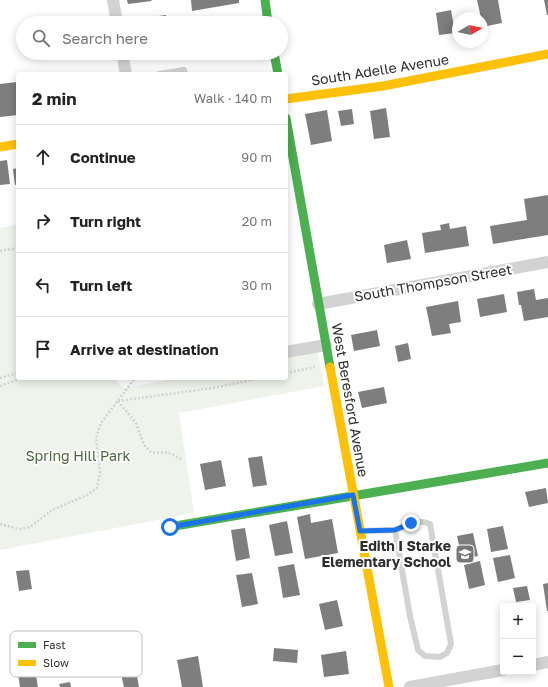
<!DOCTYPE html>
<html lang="en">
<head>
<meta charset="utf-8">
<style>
  :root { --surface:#fff; --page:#f6f6f6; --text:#222; --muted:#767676; --line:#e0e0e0 }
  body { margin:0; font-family:"Golos Text",sans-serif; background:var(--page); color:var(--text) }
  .controls { position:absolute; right:12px; bottom:12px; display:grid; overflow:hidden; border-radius:4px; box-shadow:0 2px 10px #0003 }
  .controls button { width:36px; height:36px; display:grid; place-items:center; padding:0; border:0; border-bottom:1px solid var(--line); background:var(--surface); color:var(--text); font:20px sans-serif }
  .compass { position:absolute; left:452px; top:12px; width:36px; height:36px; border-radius:50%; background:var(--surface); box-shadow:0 2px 10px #0003; rotate:81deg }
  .stop { position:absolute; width:12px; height:12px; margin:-9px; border:3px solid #1a73e8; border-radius:50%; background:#fff }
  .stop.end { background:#1a73e8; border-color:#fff; box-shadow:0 1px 4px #0008 }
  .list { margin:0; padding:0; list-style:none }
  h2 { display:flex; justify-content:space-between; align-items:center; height:52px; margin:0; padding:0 16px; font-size:17px }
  h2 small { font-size:13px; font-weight:400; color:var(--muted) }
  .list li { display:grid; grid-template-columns:26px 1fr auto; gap:12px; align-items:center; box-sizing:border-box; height:64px; padding:0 16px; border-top:1px solid var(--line) }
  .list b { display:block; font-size:15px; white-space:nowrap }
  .list em { font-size:13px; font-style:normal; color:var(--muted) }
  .icon { flex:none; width:22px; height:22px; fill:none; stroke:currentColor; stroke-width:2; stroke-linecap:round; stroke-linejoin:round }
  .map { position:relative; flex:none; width:548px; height:687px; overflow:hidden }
  .search { position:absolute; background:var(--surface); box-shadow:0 2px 10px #0003; left:16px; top:16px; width:272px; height:44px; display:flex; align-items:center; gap:10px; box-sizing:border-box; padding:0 14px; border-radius:22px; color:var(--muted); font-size:15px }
  .panel { position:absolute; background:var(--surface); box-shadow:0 2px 10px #0003; left:16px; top:72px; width:272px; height:308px; border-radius:4px }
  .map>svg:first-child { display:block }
  .green { fill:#eef3ec }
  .building { fill:#7e7e7e }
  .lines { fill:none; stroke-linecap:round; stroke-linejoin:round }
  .path { stroke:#d3d3d3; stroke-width:2.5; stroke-dasharray:2 2; stroke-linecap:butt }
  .lane { stroke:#d3d3d3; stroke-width:6 }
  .street { stroke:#d3d3d3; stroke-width:12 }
  .fast { stroke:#4caf50; stroke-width:9 }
  .slow { stroke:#ffc107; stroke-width:9 }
  .route { stroke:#1a73e8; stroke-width:5 }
  .labels { text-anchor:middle; stroke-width:4; stroke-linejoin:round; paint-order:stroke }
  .street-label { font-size:14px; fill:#2e2e2e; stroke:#fff }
  .park-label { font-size:14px; fill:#49663f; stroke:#fff }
  .poi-label { font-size:14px; font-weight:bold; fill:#2e2e2e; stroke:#fff; text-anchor:end }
  .key { fill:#fff; stroke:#c0c0c0; stroke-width:1 }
  .key-label { font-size:11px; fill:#2e2e2e }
</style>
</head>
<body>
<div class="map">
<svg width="548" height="687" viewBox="0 0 548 687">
  <rect width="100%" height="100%" fill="#fff"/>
  <path class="green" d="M18,224v154h95l11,10 53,-10h109v-20l32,-6 6,34 -145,27 15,100 -194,37v-322z"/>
  <g class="building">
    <path d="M127,0h24l1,1 -24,3z"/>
    <path d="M191,0h48v3l-47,8z"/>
    <path d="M477,0h21l4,23 -20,4v-9h-1z"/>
    <path d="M544,0h4v15h-1z"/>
    <path d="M451,10l4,23 -16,2 -3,-22z"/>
    <path d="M166,15l1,8h-30v-4z"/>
    <path d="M17,82l1,33 -18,2v-33z"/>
    <path d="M386,108l4,29 -16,2 -4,-28z"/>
    <path d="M352,109l2,15 -13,2 -3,-15z"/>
    <path d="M327,110l5,31 -21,4 -6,-31z"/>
    <path d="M7,160l3,24 -10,1v-24z"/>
    <path d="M18,168v16l-3,1 -2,-16z"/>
    <path d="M548,195v40l-55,9 -3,-18 37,-6 -3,-21z"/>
    <path d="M449,223l1,6 16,-3 3,20 -44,7 -3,-20 19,-3 -1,-5z"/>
    <path d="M407,240l4,19 -24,4 -3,-18z"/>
    <path d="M534,289l2,11 12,-2v19l-24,4 -3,-16h-2l-2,-13z"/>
    <path d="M504,294l3,18 -27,5 -3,-18z"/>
    <path d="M458,301l3,21 -12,2 2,9 -19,3 -6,-29z"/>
    <path d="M377,330l3,16 -26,5 -3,-16z"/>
    <path d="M408,343l3,16 -13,3 -3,-16z"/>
    <path d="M384,387l3,16 -25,5 -4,-16z"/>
    <path d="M262,456l5,29 -14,2 -5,-29z"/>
    <path d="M221,460l5,26 -21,4 -5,-26z"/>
    <path d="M546,488l2,15 -19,4 -4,-15z"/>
    <path d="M310,514l1,9 21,-4 6,34 -33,6 -8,-42z"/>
    <path d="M287,521l6,32 -18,3 -6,-31z"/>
    <path d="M503,526l5,23 -17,3 -4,-23z"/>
    <path d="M245,528l5,30 -14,3 -5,-31z"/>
    <path d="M473,533l5,23 -16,3 -5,-23z"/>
    <path d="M510,555l5,23 -17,4 -5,-24z"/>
    <path d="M480,561l5,24 -16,4 -5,-24z"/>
    <path d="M294,564l6,31 -17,3 -5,-31z"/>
    <path d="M29,570l3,19 -13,2 -3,-20z"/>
    <path d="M252,573l6,31 -16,3 -6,-32z"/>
    <path d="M548,583v28h-1l-4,-27z"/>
    <path d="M527,586l3,14 -14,2 -3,-14z"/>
    <path d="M337,600l6,26 -18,4 -6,-26z"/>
    <path d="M274,648l24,2 -1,13 -24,-2z"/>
    <path d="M346,651l3,23 -25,3 -3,-22z"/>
    <path d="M198,656l5,31h-21l-5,-27z"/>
    <path d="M34,664l4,23h-18l-3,-20z"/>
    <path d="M136,671l3,16h-15l-3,-13z"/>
    <path d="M70,682l1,5h-11l-1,-3z"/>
  </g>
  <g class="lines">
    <g class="path">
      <path d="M0,251l18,-3"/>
      <path d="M286,373l29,-6"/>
      <path d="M0,378l18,-5"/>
      <path d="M0,386l23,-8"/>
      <path d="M118,401l95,-13 48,-10"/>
      <path d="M118,401l18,22 8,22 8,8c11,-1 19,-2 29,7"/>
      <path d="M0,524l20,5 10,-2 22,-17 35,-15 10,-7 3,-15 -4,-35 5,-15 34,-45"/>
    </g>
    <g class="lane">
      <path d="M159,74l25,-4 1,4"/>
      <path d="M362,531c10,-1 21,0 32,-1 13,-2 21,-13 36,-6l21,120 -4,9 -7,4 -15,-1 -7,-6 -8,-34 -15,-86"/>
    </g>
    <g class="street">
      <path d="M113,0l4,23"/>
      <path d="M122,53l4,21"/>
      <path d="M318,304l230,-42"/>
      <path d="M286,352l40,-7"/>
      <path d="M533,665l15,-3"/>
      <path d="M410,687l93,-17"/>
    </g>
    <g class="fast">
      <path d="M265,0l3,23"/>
      <path d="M274,53l4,21"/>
      <path d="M286,118l44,249"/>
      <path d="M169,527l379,-64"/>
    </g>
    <g class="slow">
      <path d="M286,99l97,-13 165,-32"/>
      <path d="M0,147l18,-3"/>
      <path d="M330,367l59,320"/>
    </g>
  </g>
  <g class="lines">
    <path class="route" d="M170,527l183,-32 7,36 35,-1 16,-7"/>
  </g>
  <defs>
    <symbol id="school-square" viewBox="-11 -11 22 22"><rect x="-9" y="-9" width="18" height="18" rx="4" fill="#777" stroke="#fff"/><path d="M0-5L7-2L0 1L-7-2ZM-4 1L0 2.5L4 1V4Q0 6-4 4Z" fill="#fff"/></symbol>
  </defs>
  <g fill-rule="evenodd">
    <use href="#school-square" x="454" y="543" width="22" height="22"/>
  </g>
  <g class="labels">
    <g class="street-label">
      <text transform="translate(380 70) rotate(-9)" y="5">South Adelle Avenue</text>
      <text transform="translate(433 283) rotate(-10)" y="5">South Thompson Street</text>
      <text transform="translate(350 400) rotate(80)" y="5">West Beresford Avenue</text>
    </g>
    <g class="park-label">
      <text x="78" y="461">Spring Hill Park</text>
    </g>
    <g class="poi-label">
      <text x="451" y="551">Edith I Starke<tspan x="451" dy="16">Elementary School</tspan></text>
    </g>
  </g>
  <rect x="10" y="631" width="132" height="46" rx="6" class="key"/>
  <rect x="18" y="642" width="18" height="6" fill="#4caf50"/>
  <rect x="18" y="660" width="18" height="6" fill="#ffc107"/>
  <g class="key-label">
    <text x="43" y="649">Fast</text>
    <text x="43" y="667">Slow</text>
  </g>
</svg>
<div class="controls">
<button>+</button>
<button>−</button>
</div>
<svg class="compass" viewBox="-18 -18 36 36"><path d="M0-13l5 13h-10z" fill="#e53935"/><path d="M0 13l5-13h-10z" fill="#767676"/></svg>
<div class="stop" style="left:170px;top:527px"></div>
<div class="stop end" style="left:411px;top:523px"></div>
<div class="search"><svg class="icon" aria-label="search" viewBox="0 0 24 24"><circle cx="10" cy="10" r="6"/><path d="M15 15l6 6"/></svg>Search here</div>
<section class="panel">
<h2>2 min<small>Walk · 140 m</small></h2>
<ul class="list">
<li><svg class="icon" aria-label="ahead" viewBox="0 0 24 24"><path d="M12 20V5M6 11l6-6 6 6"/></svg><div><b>Continue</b></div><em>90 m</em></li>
<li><svg class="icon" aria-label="right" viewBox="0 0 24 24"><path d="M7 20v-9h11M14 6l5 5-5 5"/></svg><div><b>Turn right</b></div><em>20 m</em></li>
<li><svg class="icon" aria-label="left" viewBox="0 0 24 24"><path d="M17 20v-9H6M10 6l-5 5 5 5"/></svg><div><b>Turn left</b></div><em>30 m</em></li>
<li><svg class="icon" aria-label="arrive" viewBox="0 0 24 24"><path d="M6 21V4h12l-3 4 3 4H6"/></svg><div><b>Arrive at destination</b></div></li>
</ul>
</section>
</div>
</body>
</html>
